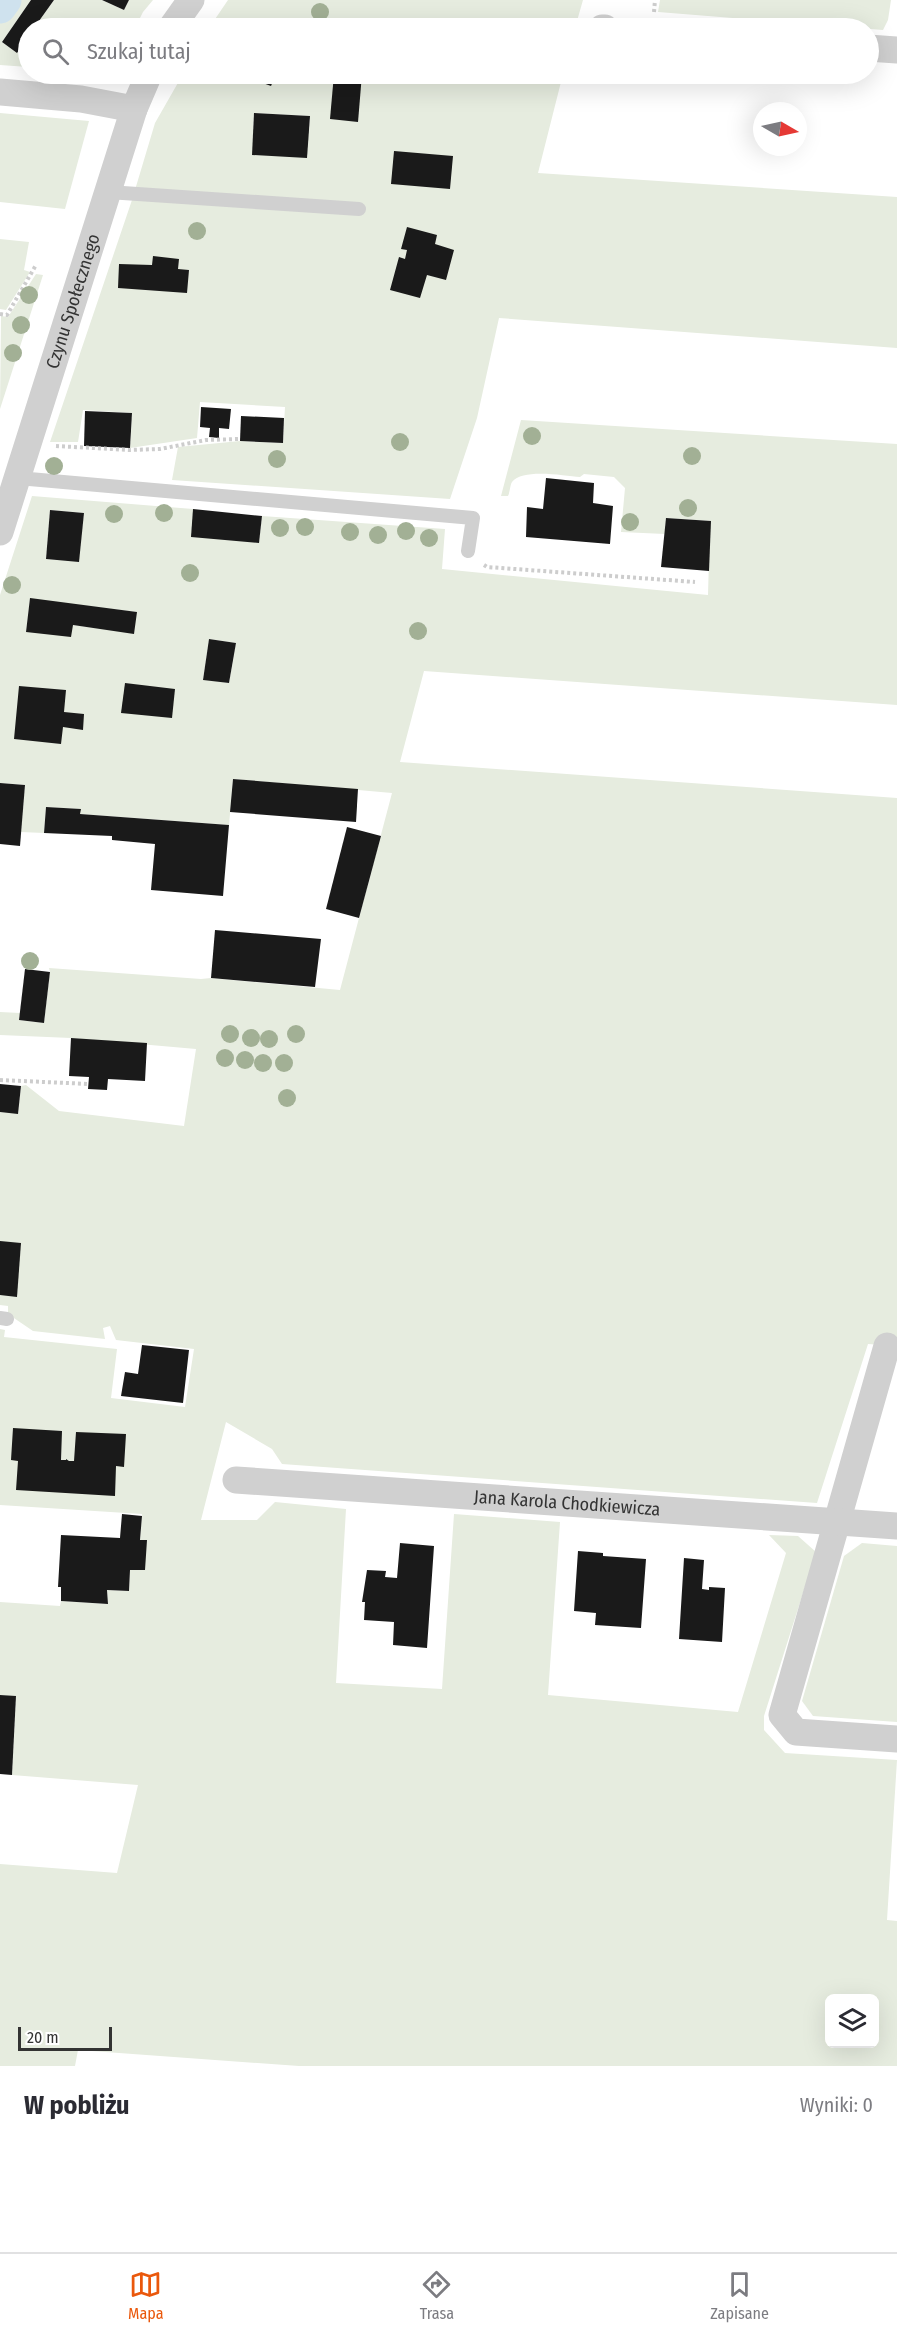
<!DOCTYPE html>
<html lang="pl">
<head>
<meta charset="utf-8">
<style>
  :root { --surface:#fff; --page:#f2f2f3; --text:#2b2b33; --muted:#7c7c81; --line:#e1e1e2; --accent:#ea580c }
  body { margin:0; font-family:"Fira Sans Condensed",sans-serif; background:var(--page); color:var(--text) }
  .controls { position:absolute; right:18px; bottom:18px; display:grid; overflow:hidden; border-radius:9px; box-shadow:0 6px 24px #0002 }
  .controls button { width:54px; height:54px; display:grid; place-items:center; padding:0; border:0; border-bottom:2px solid var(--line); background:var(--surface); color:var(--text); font:30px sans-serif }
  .compass { position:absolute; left:753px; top:102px; width:54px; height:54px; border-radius:50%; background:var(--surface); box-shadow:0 6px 24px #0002; rotate:99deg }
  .scale { position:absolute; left:18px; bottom:15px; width:94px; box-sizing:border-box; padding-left:6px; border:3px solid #333; border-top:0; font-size:16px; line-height:21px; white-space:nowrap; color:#333; -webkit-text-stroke:4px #fff; paint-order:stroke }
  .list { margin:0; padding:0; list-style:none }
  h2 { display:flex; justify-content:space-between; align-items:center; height:78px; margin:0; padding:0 24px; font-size:26px }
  h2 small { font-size:20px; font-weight:400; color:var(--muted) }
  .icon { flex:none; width:33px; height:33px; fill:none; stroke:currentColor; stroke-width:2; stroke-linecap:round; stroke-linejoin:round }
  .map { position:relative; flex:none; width:897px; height:2066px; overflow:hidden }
  .search { position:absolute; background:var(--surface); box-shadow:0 6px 24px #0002; left:18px; right:18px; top:18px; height:66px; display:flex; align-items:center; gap:15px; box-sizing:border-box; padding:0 21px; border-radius:33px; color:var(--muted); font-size:22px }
  .sheet { height:186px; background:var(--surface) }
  nav { display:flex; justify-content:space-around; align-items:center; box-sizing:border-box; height:84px; border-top:2px solid var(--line); background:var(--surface); font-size:16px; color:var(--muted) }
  nav a { display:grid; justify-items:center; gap:3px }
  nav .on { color:var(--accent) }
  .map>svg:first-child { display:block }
  .green { fill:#e6ecdf; fill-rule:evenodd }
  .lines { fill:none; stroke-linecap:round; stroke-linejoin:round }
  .canal { stroke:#cfe2ee; stroke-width:33 }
  .building { fill:#1a1a1a }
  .path { stroke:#cdcdcd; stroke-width:4; stroke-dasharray:3 3; stroke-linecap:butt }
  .lane { stroke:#d0d0d0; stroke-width:14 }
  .street { stroke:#d0d0d0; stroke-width:27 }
  .tree { fill:#a2b095 }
  .labels { text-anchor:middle; stroke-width:6; stroke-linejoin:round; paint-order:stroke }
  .street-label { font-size:18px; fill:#333; stroke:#fff }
</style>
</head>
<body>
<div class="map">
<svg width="897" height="2066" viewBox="0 0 897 2066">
  <rect width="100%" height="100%" fill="#fff"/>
  <g class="green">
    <path d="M0,0h31l-29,42 15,11 11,-16v30l-28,-2z"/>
    <path d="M54,0h48l22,10 5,-10h24l-10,12 -8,16h-101z"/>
    <path d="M228,0h355l-8,28h-366z"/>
    <path d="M660,0h231l-3,20 -5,10 -225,-18z"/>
    <path d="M183,74h380l-25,99 359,24v151l-398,-30 -22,100 -27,81 -278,-19 6,-33 62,-6 43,2 2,-36 -85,-5 -3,36 -67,10 2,-35 -49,-3 -5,32h-28l82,-242 23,-77zM254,113l56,3 -1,16 -56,-3z"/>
    <path d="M0,113l89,8 -24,88 -65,-7z"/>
    <path d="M0,239l29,3 -5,28 6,2 -24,38 -6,-1z"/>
    <path d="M36,274l7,1 -43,134 1,-93 7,1z"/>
    <path d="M521,420l376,24v261l-473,-34 -24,91 497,36v548l-29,-2 -51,159 -535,-39 -10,-15 -46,-27 -25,98h56l18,-18 71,7 -10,174 106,6 12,-175 106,8 -12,173 190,17 48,-159 -17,-18 29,1 18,16 -52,164v14l21,23 112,7 -10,160 10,1v145h-598l-221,-16 -3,16h-75v-202l117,9 21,-88 -126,-10 4,-78 -16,-2v-93l60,4 1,-5 47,3 -1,-14 22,1 1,-21 17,-30h-7l2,-26 -142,-9v-176l5,1 -1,7 113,12 -6,49 74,9 9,-58 -78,-9 -6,-14 -7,2 2,11 -72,-8 -25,-17v-8l-8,-1v-193l18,1 3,-27 5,-1 33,26 125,15 12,-77 -125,-11 -71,-3v-23l20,1 -1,7 25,3 6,-51 -1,-4 152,11 10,-1 129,12 52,-197 -159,-14 -4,46 -149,-11v-5l-34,-2 -2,26 -23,-1 4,-47 -25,-2v-188l32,-99 161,13 66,33 3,-26 183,13 -3,40 266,26 2,-74 -44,-3 -1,16 -44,-2 4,-44 -11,-11 -30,-3 -4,3c-16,-1 -57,-9 -68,5 -2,3 -2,10 -4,14h-7zM50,510l34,3 -6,48 -32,-2zM30,599l106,13 -2,21 -61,-8 -47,7zM209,639l27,4 -7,40 -26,-4zM830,1998h44v46h-44z"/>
    <path d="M862,1543l35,3v176l-84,-6 -11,-15 42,-145z"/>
  </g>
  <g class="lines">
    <path class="canal" d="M0,7l5,-7"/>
  </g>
  <g class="building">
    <path d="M31,0h23l-20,28h-6v9l-11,16 -15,-11z"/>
    <path d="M102,0h27l-5,10z"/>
    <path d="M238,74h38l-5,12z"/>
    <path d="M334,74h28l-4,48 -28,-3z"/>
    <path d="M254,113l56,3 -3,42 -55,-3z"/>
    <path d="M394,151l59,5 -3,33 -59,-5z"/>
    <path d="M407,227l30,8 -2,9 19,6 -8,30 -19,-5 -7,23 -30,-8 9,-33 6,2 2,-9 -6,-1z"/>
    <path d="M153,256l26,3 -1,10 11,1 -2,23 -69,-5 1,-24 33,1z"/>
    <path d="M201,407l30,2 -2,20 -10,-1v10l-10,-1 1,-9 -10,-1z"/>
    <path d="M85,411l47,2 -2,35 -46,-2z"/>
    <path d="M241,416l43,2 -1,25 -43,-2z"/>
    <path d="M546,478l48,5 -1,20 20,3 -3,38 -84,-7 1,-30 16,2z"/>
    <path d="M193,509l69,7 -3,27 -68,-6z"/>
    <path d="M50,510l34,3 -5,49 -33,-3z"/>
    <path d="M666,518l45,3 -2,50 -48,-4z"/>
    <path d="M30,598l107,14 -3,22 -61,-9 -2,12 -45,-5z"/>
    <path d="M209,639l27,4 -7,40 -26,-3z"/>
    <path d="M125,683l50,6 -3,29 -51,-5z"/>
    <path d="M19,686l47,4 -2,22 20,2 -1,16 -20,-3 -2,17 -47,-5z"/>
    <path d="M233,779l125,10 -2,33 -126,-10z"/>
    <path d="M0,783l25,2 -5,61 -20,-2z"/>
    <path d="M46,807l35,2 -1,5 149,11 -6,71 -72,-6 4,-46 -43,-4v-4l-68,-3z"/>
    <path d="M347,827l34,9 -22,82 -33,-9z"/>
    <path d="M215,930l106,9 -6,48 -104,-9z"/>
    <path d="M25,969l25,3 -6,51 -25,-3z"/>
    <path d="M71,1038l76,5 -2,38 -37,-2 -1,11 -19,-1 1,-12 -20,-1z"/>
    <path d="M0,1084l21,2 -3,28 -18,-2z"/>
    <path d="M0,1241l21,2 -4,54 -17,-2z"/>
    <path d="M142,1345l47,5 -6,53 -62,-7 4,-24 13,2z"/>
    <path d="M13,1428l49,3 -1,29h5v-1l3,2h5l2,-29 50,2 -2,33 -8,-1 -1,30 -99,-6 2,-29 -7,-1z"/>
    <path d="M122,1514l20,2 -2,24h7l-2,30h-15l-1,21 -22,-1 1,14 -47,-3v-14h-3l3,-52 59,3z"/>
    <path d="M400,1543l34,3 -7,102 -34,-3 1,-23 -30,-2 1,-18h-3l5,-32 19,1 -1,6 12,1z"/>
    <path d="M578,1551l25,2v3l43,3 -5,69 -46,-3 1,-12 -22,-2z"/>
    <path d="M684,1558l20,2 -2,29 7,1v-3l16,1 -3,54 -43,-3z"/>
    <path d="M0,1695l16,1 -4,79 -12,-1z"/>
  </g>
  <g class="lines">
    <g class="path">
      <path d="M654,12l1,-12"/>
      <path d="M0,314l7,1 29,-50"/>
      <path d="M56,446l74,4 30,-1 46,-9 32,-1"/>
      <path d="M484,565l3,2 208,15"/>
      <path d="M0,1080l89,4"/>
    </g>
    <g class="lane">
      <path d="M108,192l251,17"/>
      <path d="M18,478l455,40 -5,33"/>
      <path d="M0,1318l7,1"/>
    </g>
    <g class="street">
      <path d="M171,28l20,-28"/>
      <path d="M602,28h3"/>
      <path d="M868,48l29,2"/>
      <path d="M0,92l81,7 53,10"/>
      <path id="s1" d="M0,532l134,-423 15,-35"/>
      <path d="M887,1346l-105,369 14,17 101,7"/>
      <path id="s2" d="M236,1480l661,46"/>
    </g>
  </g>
  <g class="tree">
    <circle cx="320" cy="12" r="9"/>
    <circle cx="197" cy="231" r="9"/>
    <circle cx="29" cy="295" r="9"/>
    <circle cx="21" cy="325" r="9"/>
    <circle cx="13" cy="353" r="9"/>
    <circle cx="532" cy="436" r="9"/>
    <circle cx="400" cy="442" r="9"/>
    <circle cx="692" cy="456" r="9"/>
    <circle cx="277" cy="459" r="9"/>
    <circle cx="54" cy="466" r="9"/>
    <circle cx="688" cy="508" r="9"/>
    <circle cx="164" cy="513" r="9"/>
    <circle cx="114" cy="514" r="9"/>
    <circle cx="630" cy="522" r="9"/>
    <circle cx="305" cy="527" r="9"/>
    <circle cx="280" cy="528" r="9"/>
    <circle cx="406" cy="531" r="9"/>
    <circle cx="350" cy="532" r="9"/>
    <circle cx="378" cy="535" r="9"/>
    <circle cx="429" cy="538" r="9"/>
    <circle cx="190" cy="573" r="9"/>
    <circle cx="12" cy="585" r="9"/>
    <circle cx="418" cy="631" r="9"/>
    <circle cx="30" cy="961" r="9"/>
    <circle cx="230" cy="1034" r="9"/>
    <circle cx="296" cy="1034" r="9"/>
    <circle cx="251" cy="1038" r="9"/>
    <circle cx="269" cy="1039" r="9"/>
    <circle cx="225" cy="1058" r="9"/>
    <circle cx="245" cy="1060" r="9"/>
    <circle cx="263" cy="1063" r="9"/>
    <circle cx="284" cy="1063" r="9"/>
    <circle cx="287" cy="1098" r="9"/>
  </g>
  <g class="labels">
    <g class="street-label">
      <text dy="6" stroke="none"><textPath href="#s1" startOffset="242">Czynu Społecznego</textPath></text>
      <text dy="6" stroke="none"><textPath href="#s2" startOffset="332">Jana Karola Chodkiewicza</textPath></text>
    </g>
  </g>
</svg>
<div class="controls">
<button><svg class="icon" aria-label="layers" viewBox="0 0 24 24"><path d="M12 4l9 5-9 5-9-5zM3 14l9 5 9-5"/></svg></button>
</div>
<svg class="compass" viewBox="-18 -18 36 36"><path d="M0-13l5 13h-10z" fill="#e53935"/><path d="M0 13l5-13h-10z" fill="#7c7c81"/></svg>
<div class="scale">20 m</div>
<div class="search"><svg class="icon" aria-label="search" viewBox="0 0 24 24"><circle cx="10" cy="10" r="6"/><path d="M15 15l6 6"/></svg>Szukaj tutaj</div>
</div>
<section class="sheet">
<h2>W pobliżu<small>Wyniki: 0</small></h2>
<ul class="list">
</ul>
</section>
<nav>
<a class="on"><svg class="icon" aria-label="map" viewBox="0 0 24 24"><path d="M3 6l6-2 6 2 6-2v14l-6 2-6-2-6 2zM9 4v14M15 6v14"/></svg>Mapa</a>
<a><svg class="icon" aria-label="directions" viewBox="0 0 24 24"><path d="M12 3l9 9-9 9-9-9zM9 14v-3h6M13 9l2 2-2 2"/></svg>Trasa</a>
<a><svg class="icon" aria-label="saved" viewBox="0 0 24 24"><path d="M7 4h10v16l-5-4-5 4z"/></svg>Zapisane</a>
</nav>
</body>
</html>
